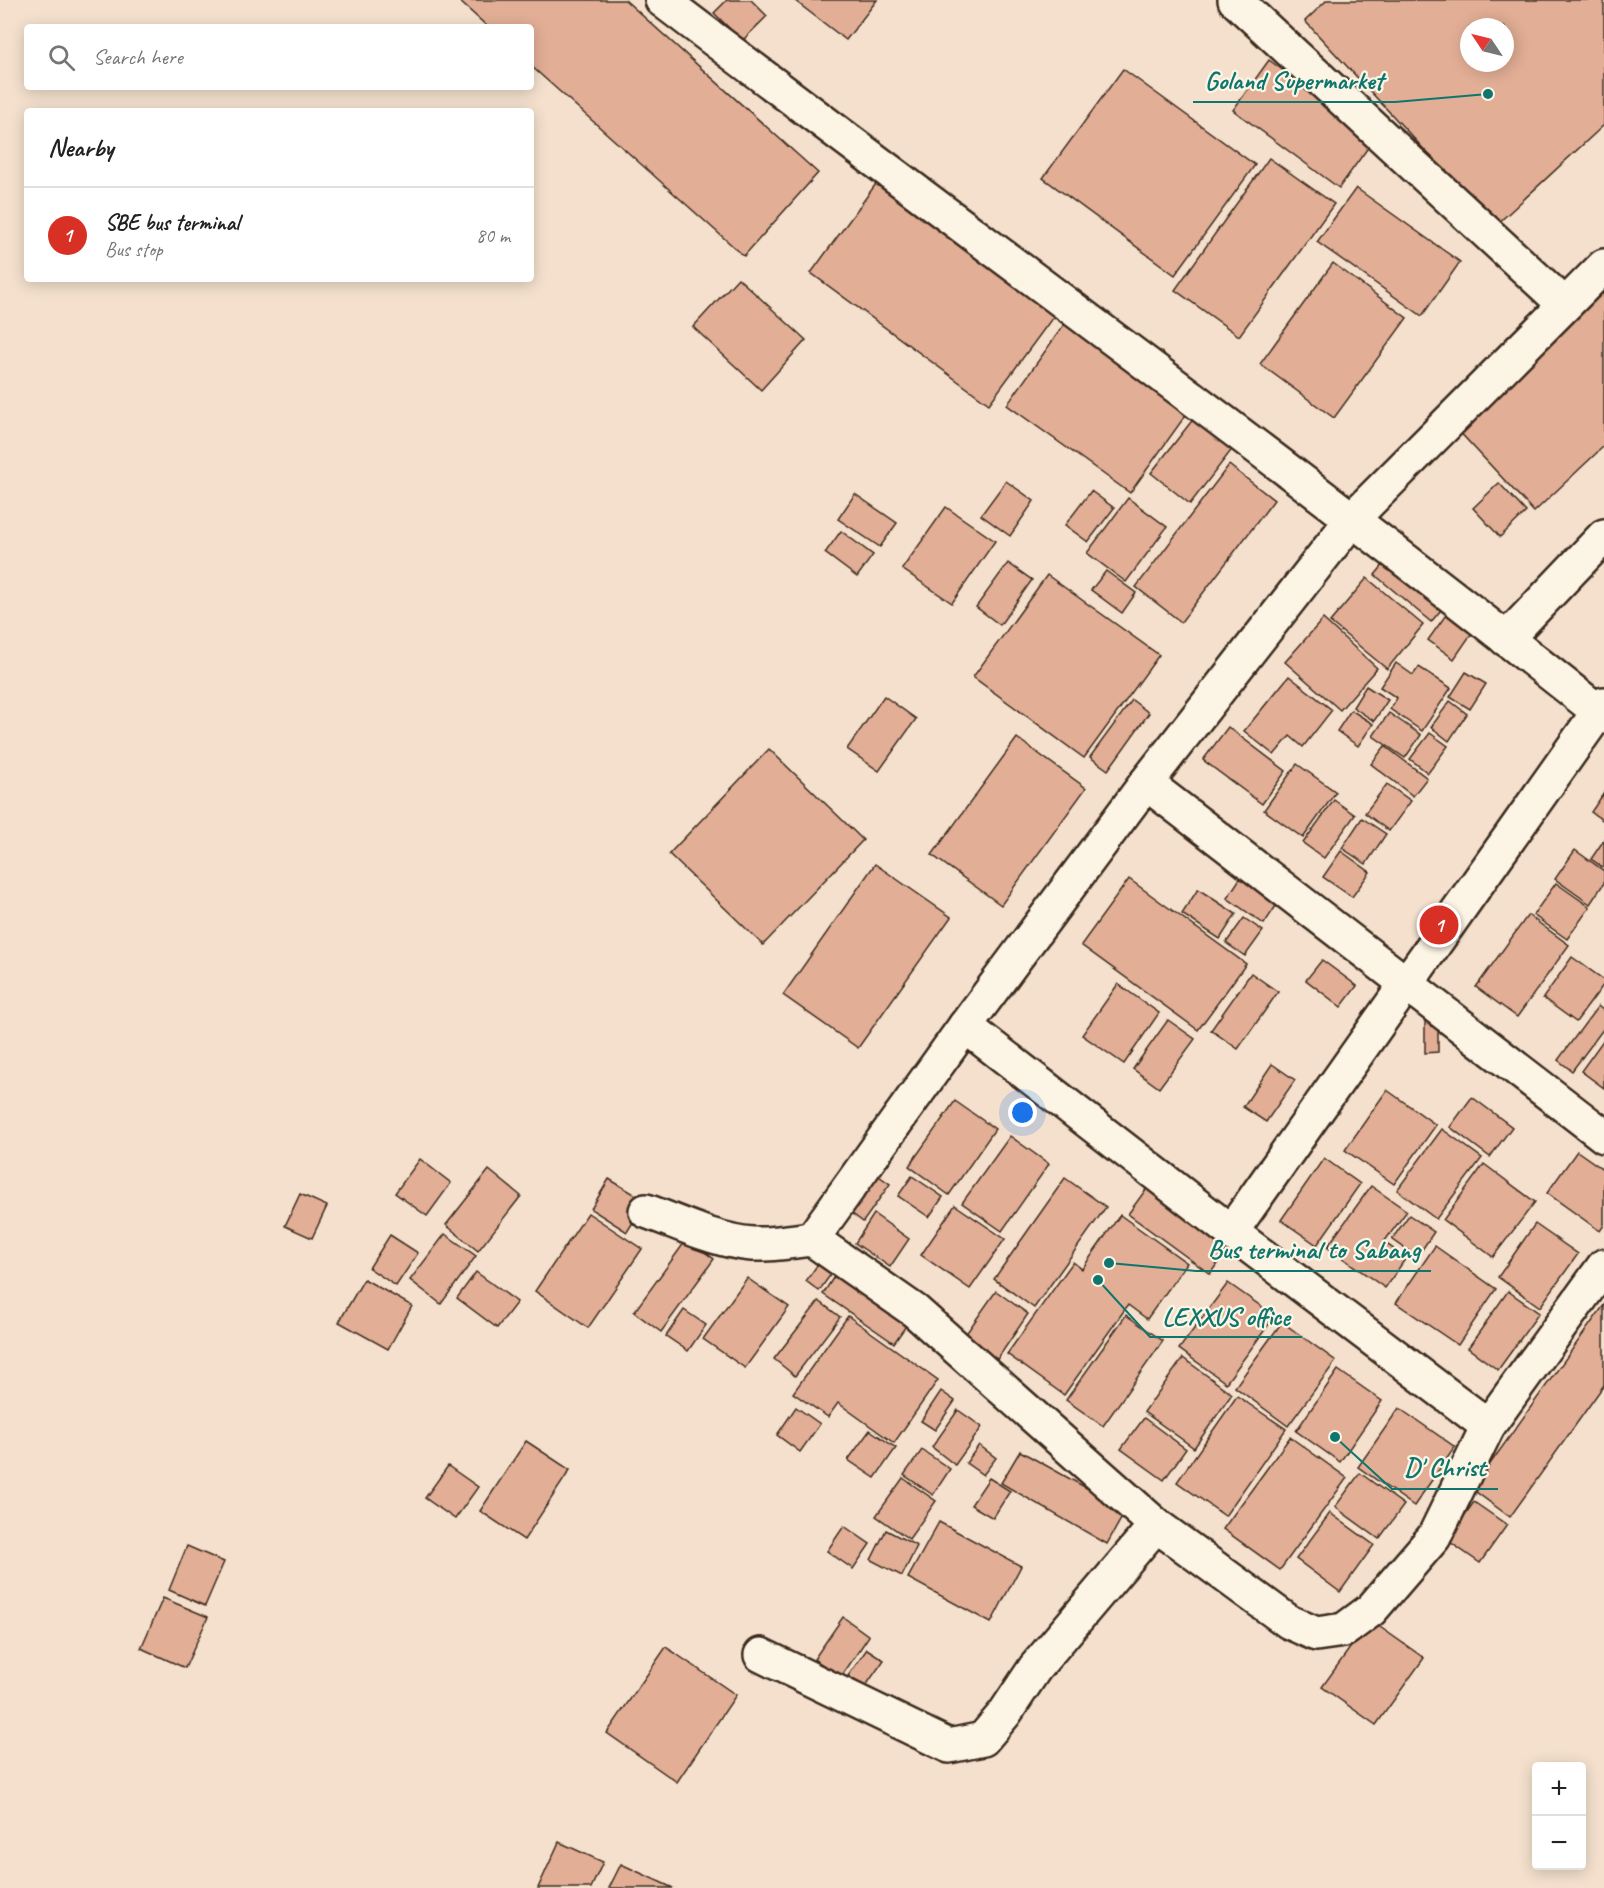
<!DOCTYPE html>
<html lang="en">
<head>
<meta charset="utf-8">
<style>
  :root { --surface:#fff; --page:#f2f2f2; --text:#222; --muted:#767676; --line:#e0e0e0; --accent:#d93025 }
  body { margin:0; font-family:Caveat,sans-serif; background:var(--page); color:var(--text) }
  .controls { position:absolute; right:18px; bottom:18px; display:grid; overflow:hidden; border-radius:6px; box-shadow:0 3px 15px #0003 }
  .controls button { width:54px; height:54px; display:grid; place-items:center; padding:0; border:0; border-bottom:2px solid var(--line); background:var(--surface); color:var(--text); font:30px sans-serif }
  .compass { position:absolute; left:1460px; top:18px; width:54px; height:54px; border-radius:50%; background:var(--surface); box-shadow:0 3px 15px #0003; rotate:305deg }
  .you { position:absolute; left:1023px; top:1113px; width:21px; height:21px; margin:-15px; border:4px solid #fff; border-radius:50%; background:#1a73e8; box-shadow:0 0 0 9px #1a73e833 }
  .badge { display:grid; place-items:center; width:39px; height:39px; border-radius:50%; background:var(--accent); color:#fff; font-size:20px; font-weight:700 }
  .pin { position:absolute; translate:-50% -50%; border:3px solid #fff; box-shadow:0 2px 6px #0006 }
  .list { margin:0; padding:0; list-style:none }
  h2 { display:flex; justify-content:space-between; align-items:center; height:78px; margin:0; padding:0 24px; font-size:26px }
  h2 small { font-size:20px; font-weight:400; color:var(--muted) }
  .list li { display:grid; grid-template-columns:39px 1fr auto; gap:18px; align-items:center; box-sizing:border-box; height:96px; padding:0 24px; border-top:2px solid var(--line) }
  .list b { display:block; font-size:22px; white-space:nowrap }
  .list p { margin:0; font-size:20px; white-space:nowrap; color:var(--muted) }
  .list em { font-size:20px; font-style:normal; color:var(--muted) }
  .icon { flex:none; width:33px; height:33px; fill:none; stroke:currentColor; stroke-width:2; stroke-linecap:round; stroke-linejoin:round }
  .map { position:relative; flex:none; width:1604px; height:1888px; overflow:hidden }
  .search { position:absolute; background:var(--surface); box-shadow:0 3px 15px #0003; left:24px; top:24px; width:510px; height:66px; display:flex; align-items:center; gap:15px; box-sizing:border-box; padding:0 21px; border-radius:6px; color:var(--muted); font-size:22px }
  .panel { position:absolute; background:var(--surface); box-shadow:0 3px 15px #0003; left:24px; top:108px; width:510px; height:174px; border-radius:6px }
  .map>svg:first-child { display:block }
  .building { fill:#e2ae95; stroke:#3b2a1e; stroke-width:1.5; fill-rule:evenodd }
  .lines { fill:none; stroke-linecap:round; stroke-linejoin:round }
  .minor-casing { stroke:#3b2a1e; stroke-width:38 }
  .minor { stroke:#fcf5e5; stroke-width:33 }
  .leader { fill:none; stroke:#0f766e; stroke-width:2 }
  .callout-dot { fill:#0f766e; stroke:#fcf5e5; stroke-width:2 }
  .callout-label { font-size:26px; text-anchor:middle; font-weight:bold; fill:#0f766e; stroke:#fcf5e5; stroke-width:4.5; stroke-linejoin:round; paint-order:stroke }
</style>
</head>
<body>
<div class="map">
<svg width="1604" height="1888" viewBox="0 0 1604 1888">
  <rect width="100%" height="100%" fill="#f4e0cd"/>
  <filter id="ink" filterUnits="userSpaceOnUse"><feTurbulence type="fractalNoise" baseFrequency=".0167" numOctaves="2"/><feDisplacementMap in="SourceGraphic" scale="12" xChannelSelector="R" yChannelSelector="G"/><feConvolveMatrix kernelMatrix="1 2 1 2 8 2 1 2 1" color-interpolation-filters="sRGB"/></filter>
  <g filter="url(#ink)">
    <g class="building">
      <path d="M458,0h167l193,173 -74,83 -213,-190v-39h-43z"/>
      <path d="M727,0h24l16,16 -25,25 -28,-28z"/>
      <path d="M794,0h83l-31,40z"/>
      <path d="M1327,0h277v125l-109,101 -190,-205zM1469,27h36v36h-36z"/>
      <path d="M1269,60l106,78 -36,50 -106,-78z"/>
      <path d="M1123,69l132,96 -80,110 -132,-97z"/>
      <path d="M1269,158l65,46 -95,132 -64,-46z"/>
      <path d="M878,181l178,132 -67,91 -178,-131z"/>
      <path d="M1356,188l104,74 -38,54 -105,-74z"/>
      <path d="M1333,263l74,55 -73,100 -74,-54z"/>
      <path d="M738,278l68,62 -45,50 -68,-63z"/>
      <path d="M1604,287v159l-70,66 -79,-85z"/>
      <path d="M1070,316l123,89 -63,88 -123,-88z"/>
      <path d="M1198,413l39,30 -47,61 -39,-31z"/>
      <path d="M1229,465l45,35 -93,122 -45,-35z"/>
      <path d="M1006,481l28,20 -24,35 -29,-21z"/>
      <path d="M1499,483l27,29 -26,25 -27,-29z"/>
      <path d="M1091,491l23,17 -26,34 -23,-17z"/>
      <path d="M855,494l42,29 -17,24 -42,-28z"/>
      <path d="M1128,498l39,29 -41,55 -39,-29z"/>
      <path d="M946,507l49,34 -43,62 -50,-34z"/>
      <path d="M841,531l32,24 -16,22 -32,-24z"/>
      <path d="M1389,558l56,47 -14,17 -56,-47z"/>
      <path d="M1008,563l24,17 -32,45 -24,-18z"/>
      <path d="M1106,571l30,22 -14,20 -31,-23z"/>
      <path d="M1047,575l112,80 -75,103 -111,-81z"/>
      <path d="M1367,578l56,47 -36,44 -57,-47z"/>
      <path d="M1448,612l26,18 -20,29 -26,-19z"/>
      <path d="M1323,619l54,49 -37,42 -55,-48z"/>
      <path d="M1396,663l17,12 6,-8 32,21 -29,43 -32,-22 7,-11 -17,-11z"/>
      <path d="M1466,672l20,12 -16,25 -20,-12z"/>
      <path d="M1289,676l43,34 -29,37 -13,-11 -16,19 -30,-24z"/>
      <path d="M1366,686l22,14 -14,21 -21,-14z"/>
      <path d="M884,696l32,23 -37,52 -32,-22z"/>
      <path d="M1132,700l17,13 -41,57 -18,-13z"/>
      <path d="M1450,701l17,13 -18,27 -18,-14z"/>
      <path d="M1351,710l22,14 -15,22 -21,-15z"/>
      <path d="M1389,713l32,22 -16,23 -32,-22z"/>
      <path d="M1228,727l58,44 -24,33 -59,-44z"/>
      <path d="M1430,733l18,13 -20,27 -18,-14z"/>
      <path d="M1017,738l69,50 -85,117 -69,-50z"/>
      <path d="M1385,746l42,32 -14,18 -42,-32z"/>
      <path d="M769,749l94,91 -100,105 -94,-91z"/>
      <path d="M1297,764l39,28 -33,46 -39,-28z"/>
      <path d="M1387,784l24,17 -22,30 -24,-18z"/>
      <path d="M1604,793v28l-13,-9z"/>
      <path d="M1334,800l21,15 -31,43 -21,-15z"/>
      <path d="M1362,818l24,16 -20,30 -24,-16z"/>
      <path d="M1604,840v28l-13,-9z"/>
      <path d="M1575,850l29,21v12l-14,21 -35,-25z"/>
      <path d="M1341,851l29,21 -18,25 -29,-20z"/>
      <path d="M875,864l76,53 -93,131 -75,-53z"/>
      <path d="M1243,874l37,26 -16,24 -37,-26z"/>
      <path d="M1129,879l117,85 -48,66 -117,-85z"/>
      <path d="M1556,883l34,24 -23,32 -34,-24z"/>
      <path d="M1198,889l38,25 -16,25 -38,-25z"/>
      <path d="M1528,915l41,30 -52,72 -41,-30z"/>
      <path d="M1244,918l19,13 -18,25 -19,-13z"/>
      <path d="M1572,957l32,23v4l-28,38 -33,-24z"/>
      <path d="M1322,960l35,26 -16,21 -35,-27z"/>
      <path d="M1251,973l27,19 -40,57 -27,-19z"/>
      <path d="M1118,984l41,29 -35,51 -42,-29z"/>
      <path d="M1598,1006l6,5v17l-32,43 -14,-11z"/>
      <path d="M1425,1016h13v36l-13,1z"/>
      <path d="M1168,1020l27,19 -36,49 -26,-19z"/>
      <path d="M1604,1039v49l-23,-17z"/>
      <path d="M1272,1064l23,16 -29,42 -23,-15z"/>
      <path d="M1387,1090l49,35 -42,59 -49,-34z"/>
      <path d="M1472,1097l40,30 -22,30 -40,-30z"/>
      <path d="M955,1101l40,28 -46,66 -40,-29z"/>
      <path d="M1442,1129l40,29 -46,61 -39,-29z"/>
      <path d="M1010,1136l39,28 -47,67 -40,-28z"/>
      <path d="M1577,1151l27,19v55l-4,6 -53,-38z"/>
      <path d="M1324,1158l36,26 -43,61 -36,-25z"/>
      <path d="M420,1159l31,24 -24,33 -32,-23z"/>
      <path d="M1484,1164l51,38 -42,55 -50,-37z"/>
      <path d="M489,1170l32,26 -43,55 -32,-26z"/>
      <path d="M876,1174l14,10 -27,38 -13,-10z"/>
      <path d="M912,1176l31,21 -14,20 -31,-21z"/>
      <path d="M1065,1178l41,29 -72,101 -40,-29z"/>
      <path d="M609,1179l37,22 -19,31 -36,-23z"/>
      <path d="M1152,1181l82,59 -24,34 -82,-60z"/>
      <path d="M1371,1186l36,25 -23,31 22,16 -21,30 -58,-41z"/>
      <path d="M300,1194l27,12 -15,32 -27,-12z"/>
      <path d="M955,1205l50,34 -35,50 -49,-34z"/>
      <path d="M588,1213l54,36 -54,79 -53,-37z"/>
      <path d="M874,1214l35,25 -19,28 -35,-24z"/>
      <path d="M1120,1215l67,48 -40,56 -19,-14 -64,90 -57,-41 66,-92 9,7z"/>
      <path d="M1409,1215l25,17 -17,25 -25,-18z"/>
      <path d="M1535,1224l43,30 -38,53 -42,-30z"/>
      <path d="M445,1234l31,22 -35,48 -31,-24z"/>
      <path d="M390,1235l28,18 -22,33 -27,-18z"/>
      <path d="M687,1239l27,20 -53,73 -27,-20z"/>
      <path d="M1435,1246l61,43 -38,56 -62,-42z"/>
      <path d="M823,1257l13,10 -17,24 -13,-10z"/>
      <path d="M838,1270l72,50 -16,23 -71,-49z"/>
      <path d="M476,1272l41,30 -20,26 -40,-30z"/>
      <path d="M747,1278l42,29 -44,61 -42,-29z"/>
      <path d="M364,1279l48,27 -24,43 -49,-27z"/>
      <path d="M1228,1283l47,33 -49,67 -47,-34z"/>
      <path d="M996,1291l32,23 -32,47 -33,-23z"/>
      <path d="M1508,1291l31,22 -41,57 -30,-22z"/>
      <path d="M819,1301l21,16 -45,59 -21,-17z"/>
      <path d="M1604,1305v80l-94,132 -38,-28z"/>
      <path d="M684,1310l22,15 -18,26 -22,-15z"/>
      <path d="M1126,1315l37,26 -60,85 -37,-26z"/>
      <path d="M848,1316l90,64 -44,63 -56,-40 -10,14 -35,-24z"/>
      <path d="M1282,1322l54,39 -48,65 -53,-39z"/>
      <path d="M1183,1358l49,36 -38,54 -50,-36z"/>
      <path d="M1338,1370l44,31 -42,61 -44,-31z"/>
      <path d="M941,1391l14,10 -20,29 -14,-9z"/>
      <path d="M1237,1396l49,33 -61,87 -48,-34z"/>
      <path d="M796,1407l24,17 -20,28 -23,-17z"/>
      <path d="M1399,1408l56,39 -41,59 -56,-39z"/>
      <path d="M958,1410l24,17 -27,38 -23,-18z"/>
      <path d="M1144,1418l42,31 -22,31 -43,-31z"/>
      <path d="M870,1430l26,18 -21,30 -27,-18z"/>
      <path d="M1290,1437l57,41 -67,92 -57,-41z"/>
      <path d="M526,1441l44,29 -46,70 -44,-29z"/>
      <path d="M979,1445l17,13 -13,17 -17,-12z"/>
      <path d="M922,1450l28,19 -17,26 -29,-20z"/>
      <path d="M1020,1451l106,59 -19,34 -106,-61z"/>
      <path d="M448,1466l30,21 -23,32 -30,-21z"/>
      <path d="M1360,1473l44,32 -25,34 -44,-32z"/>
      <path d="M903,1478l33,23 -27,38 -33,-23z"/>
      <path d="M989,1478l21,13 -17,27 -22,-13z"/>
      <path d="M1474,1502l33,23 -27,38 -33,-23z"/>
      <path d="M1330,1513l44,32 -34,47 -44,-33z"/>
      <path d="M939,1522l82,44 -30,57 -83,-45z"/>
      <path d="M844,1526l26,18 -17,25 -26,-18z"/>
      <path d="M886,1530l31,16 -15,30 -31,-16z"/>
      <path d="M187,1546l37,16 -19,44 -36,-16z"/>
      <path d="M163,1598l45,19 -23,51 -44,-20z"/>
      <path d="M843,1617l26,19 -28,41 -27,-18z"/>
      <path d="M1370,1620l54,38 -48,67 -54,-38z"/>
      <path d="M666,1647l70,48 -59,87 -70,-49z"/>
      <path d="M867,1649l17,11 -19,27 -17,-11z"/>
      <path d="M559,1842l44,20 -12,26h-53z"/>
      <path d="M621,1864l52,24h-64z"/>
    </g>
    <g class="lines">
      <defs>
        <g id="minor">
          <path d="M662,0c314,239 634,470 942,716"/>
          <path d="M1235,0l329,304"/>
          <path d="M1604,266l-251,252 -207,265 -181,243 -153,213 103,72 241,214 133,97 27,12 28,-4 27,-20 63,-73 54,-111 116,-160"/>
          <path d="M1506,639l98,-103"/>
          <path d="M1146,783l458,353"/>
          <path d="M965,1026l266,206 257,194"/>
          <path d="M646,1211c34,12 70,30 106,33 20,1 40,-3 60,-5"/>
          <path d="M1231,1232l373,-528"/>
          <path d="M761,1655l188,91 34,-7 22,-26 30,-45 121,-143"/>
        </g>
      </defs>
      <use href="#minor" class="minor-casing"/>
      <use href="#minor" class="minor"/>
    </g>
  </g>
  <path class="leader" d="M1488 94L1395 102H1193M1109 1263L1196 1271H1431M1098 1280L1150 1337H1302M1335 1437L1392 1489H1498"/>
  <g class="callout-dot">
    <circle cx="1488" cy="94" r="6"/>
    <circle cx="1109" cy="1263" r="6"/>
    <circle cx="1098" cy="1280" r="6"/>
    <circle cx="1335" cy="1437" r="6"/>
  </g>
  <g class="callout-label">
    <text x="1294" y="89">Goland Supermarket</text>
    <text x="1314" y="1258">Bus terminal to Sabang</text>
    <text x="1226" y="1325">LEXXUS office</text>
    <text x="1445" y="1476">D' Christ</text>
  </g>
</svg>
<div class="controls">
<button>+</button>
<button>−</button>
</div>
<svg class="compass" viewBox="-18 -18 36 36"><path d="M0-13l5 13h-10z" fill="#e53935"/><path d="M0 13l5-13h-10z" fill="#767676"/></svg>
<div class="you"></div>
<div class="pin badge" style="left:1439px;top:925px">1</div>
<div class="search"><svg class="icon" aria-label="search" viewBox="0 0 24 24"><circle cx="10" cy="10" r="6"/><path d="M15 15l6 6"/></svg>Search here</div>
<section class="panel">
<h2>Nearby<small></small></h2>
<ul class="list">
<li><span class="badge">1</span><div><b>SBE bus terminal</b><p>Bus stop</p></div><em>80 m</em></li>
</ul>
</section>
</div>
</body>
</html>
